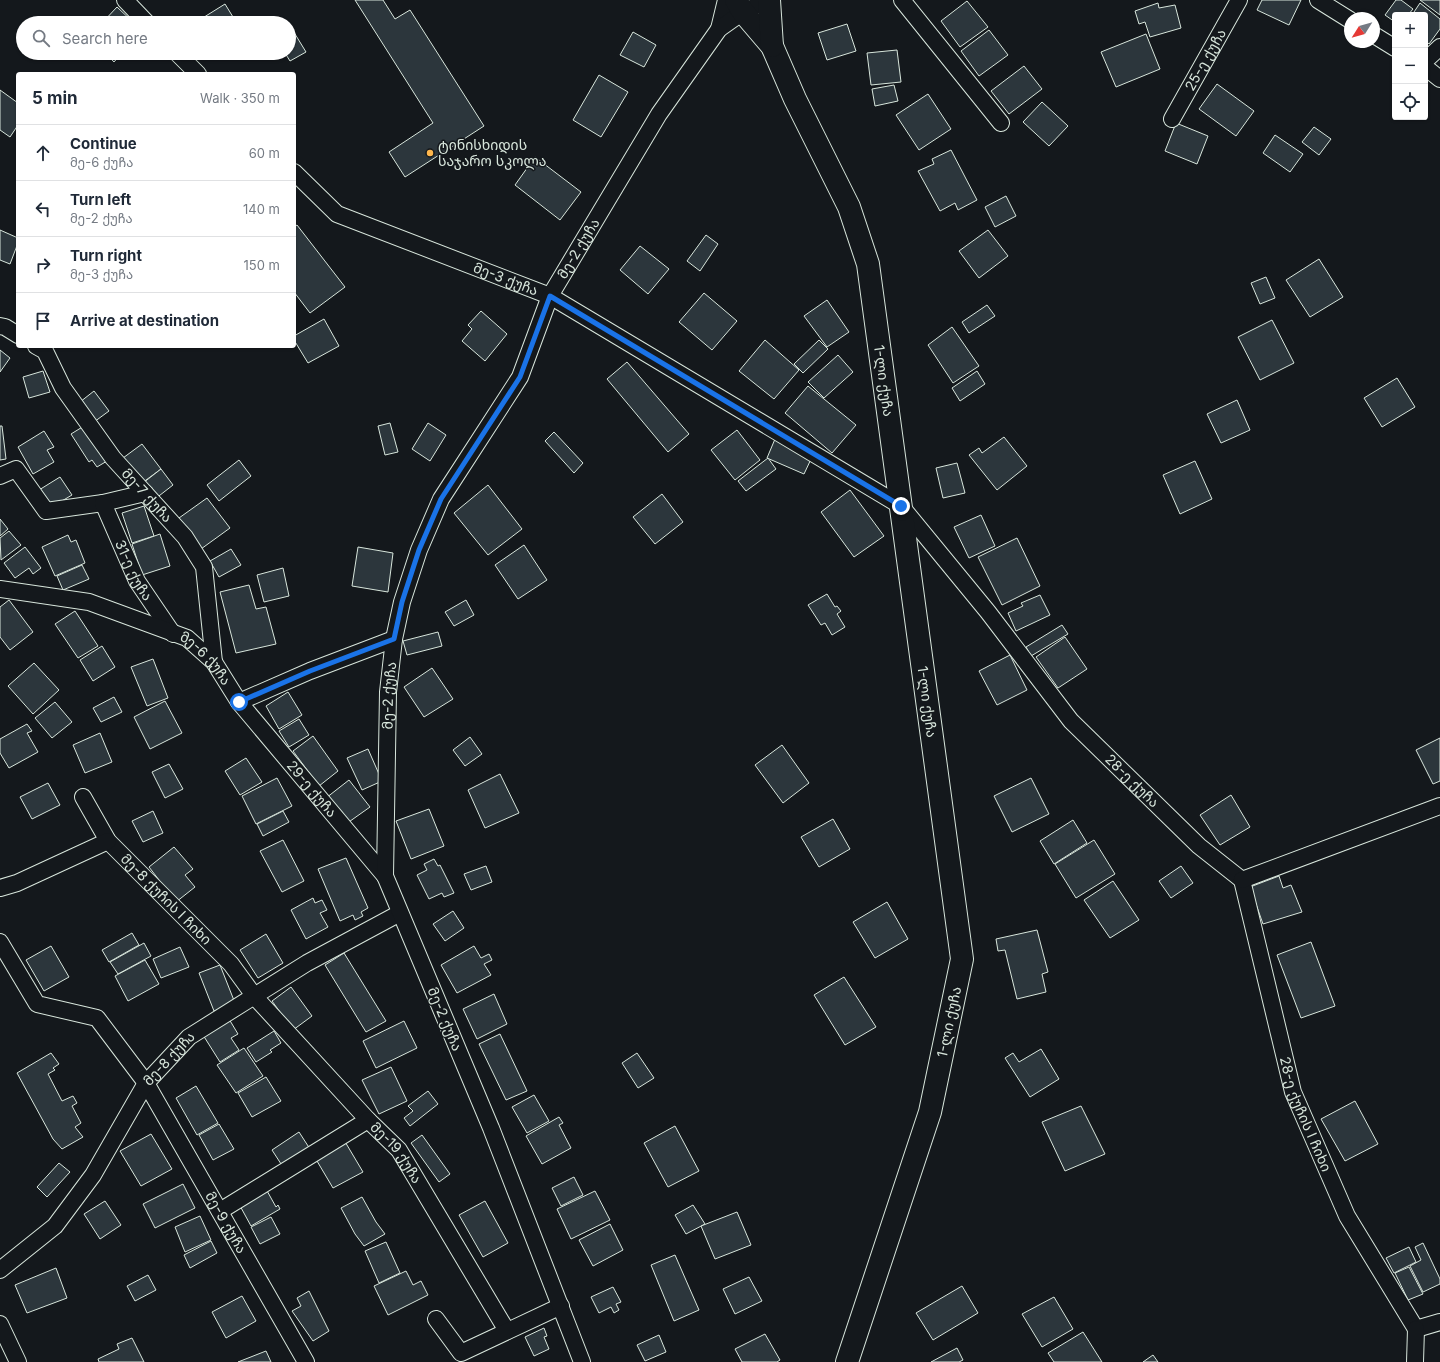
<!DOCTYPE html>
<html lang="en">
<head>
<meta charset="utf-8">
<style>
  :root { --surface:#fff; --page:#f2f2f3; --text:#1f2937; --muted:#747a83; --line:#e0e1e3 }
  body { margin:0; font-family:Inter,"Noto Sans Georgian",sans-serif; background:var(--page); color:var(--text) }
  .controls { position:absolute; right:12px; top:12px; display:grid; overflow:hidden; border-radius:4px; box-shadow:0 1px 3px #0004 }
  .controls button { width:36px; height:36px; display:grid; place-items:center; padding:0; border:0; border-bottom:1px solid var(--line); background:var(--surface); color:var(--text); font:20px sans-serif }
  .compass { position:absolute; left:1344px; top:12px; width:36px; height:36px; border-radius:50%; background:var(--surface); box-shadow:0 1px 3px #0004; rotate:233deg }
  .stop { position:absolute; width:12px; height:12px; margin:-9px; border:3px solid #1a73e8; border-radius:50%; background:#fff }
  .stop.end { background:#1a73e8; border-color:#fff; box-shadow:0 1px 4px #0008 }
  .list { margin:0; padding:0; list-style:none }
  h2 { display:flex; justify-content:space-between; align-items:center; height:52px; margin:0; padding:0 16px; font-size:17px }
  h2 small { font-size:13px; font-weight:400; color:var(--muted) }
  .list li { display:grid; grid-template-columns:26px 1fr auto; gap:12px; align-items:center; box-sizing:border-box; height:56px; padding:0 16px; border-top:1px solid var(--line) }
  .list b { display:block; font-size:15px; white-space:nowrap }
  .list p { margin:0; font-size:13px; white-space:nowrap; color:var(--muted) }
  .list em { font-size:13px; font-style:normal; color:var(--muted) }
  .icon { flex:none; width:22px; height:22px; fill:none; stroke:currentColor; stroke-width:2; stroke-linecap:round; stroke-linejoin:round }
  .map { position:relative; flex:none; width:1440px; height:1362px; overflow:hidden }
  .search { position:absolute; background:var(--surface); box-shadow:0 1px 3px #0004; left:16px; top:16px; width:280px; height:44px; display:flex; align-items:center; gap:10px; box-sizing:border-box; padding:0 14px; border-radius:22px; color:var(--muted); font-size:15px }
  .panel { position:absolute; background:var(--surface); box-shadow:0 1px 3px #0004; left:16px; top:72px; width:280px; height:276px; border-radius:4px }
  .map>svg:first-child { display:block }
  .building { fill:#2c363c; stroke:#d8e6dc }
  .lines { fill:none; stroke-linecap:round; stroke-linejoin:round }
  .minor-casing { stroke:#d8e6dc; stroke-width:18 }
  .secondary-casing { stroke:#d8e6dc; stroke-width:24 }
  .minor { stroke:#14181c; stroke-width:16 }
  .secondary { stroke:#14181c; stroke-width:22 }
  .route { stroke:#1a73e8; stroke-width:5 }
  .poi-dot { fill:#ffb74d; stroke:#14181c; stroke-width:1.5 }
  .labels { text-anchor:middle; stroke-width:3; stroke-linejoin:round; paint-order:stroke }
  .street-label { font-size:14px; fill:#d8e6dc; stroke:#14181c }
  .poi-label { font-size:14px; fill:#d8e6dc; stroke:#14181c; text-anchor:start }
</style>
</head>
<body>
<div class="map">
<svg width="1440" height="1362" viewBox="0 0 1440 1362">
  <rect width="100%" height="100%" fill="#14181c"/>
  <g class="building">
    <path d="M355,0h28l12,19 15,-9 74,116 -79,51 -16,-25 44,-29z"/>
    <path d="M1262,0h39l-12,25 -32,-15z"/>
    <path d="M1396,0h5l12,9 -5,6h-13v7l-10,-7z"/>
    <path d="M1420,0h20v15z"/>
    <path d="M967,1l21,26 -28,20 -19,-26z"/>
    <path d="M1158,3l1,5 16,-3 6,23 -31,9 -5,-15 -6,2 -4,-13z"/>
    <path d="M1420,3l20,16v10l-11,15 -4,-4v-25h-13z"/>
    <path d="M225,4l8,13 -10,6h-20l-2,-4z"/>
    <path d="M117,7l17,16h-32z"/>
    <path d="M847,24l9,27 -29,9 -9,-27z"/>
    <path d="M989,30l19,25 -29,21 -18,-25z"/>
    <path d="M633,32l23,13 -12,22 -24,-12z"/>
    <path d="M295,34l11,18 -16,9 -5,-8h4v-15z"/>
    <path d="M1146,34l14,35 -44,18 -15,-35z"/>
    <path d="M897,50l4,32 -30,3 -4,-32z"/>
    <path d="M105,53h17l-8,9z"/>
    <path d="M1024,66l18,23 -33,25 -18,-23z"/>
    <path d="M599,75l29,17 -27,45 -28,-17z"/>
    <path d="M1217,84l37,27 -18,25 -37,-27z"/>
    <path d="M894,85l4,16 -23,5 -3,-17z"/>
    <path d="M0,90l18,13v22l-8,12 -10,-7z"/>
    <path d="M928,94l23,35 -32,21 -23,-35z"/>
    <path d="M1042,102l26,24 -19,20 -26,-24z"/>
    <path d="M1176,123l32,13 -11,28 -32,-13z"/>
    <path d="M1314,127l17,12 -12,16 -17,-13z"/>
    <path d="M1275,135l28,19 -13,18 -27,-19z"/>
    <path d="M951,150l26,50 -19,10 -3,-7 -15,8 -22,-40 16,-7 -2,-5z"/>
    <path d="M535,157l46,35 -21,28 -45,-35z"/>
    <path d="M1006,196l10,20 -21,11 -10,-20z"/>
    <path d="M297,225l48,62 -35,26 -16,-21v-65z"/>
    <path d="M0,230l18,8v5l-8,21 -10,-4z"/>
    <path d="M988,230l20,26 -29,22 -20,-27z"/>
    <path d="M706,235l12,9 -18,27 -13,-10z"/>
    <path d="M640,246l29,23 -21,25 -28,-24z"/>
    <path d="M1319,259l24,38 -33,20 -24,-37z"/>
    <path d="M1266,277l9,21 -15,6 -9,-21z"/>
    <path d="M704,293l33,28 -25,29 -33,-28z"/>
    <path d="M827,300l22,32 -22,15 -23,-31z"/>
    <path d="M987,305l8,11 -26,17 -7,-11z"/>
    <path d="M481,311l26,23 -22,27 -23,-20 10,-12 -4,-4z"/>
    <path d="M324,319l15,27 -31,17 -14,-23v-4z"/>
    <path d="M1272,320l22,43 -34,17 -22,-43z"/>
    <path d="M952,327l27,39 -26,17 -25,-38z"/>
    <path d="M765,340l34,30 -25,29 -35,-28z"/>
    <path d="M819,340l9,9 -25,24 -9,-9z"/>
    <path d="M0,350l10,8 -10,14z"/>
    <path d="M838,355l15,17 -29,26 -16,-16z"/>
    <path d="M627,362l62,72 -21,18 -61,-73z"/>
    <path d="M43,371l7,21 -21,6 -6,-21z"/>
    <path d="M977,371l8,13 -25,17 -8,-13z"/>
    <path d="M1397,378l18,29 -33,20 -18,-29z"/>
    <path d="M808,386l48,39 -24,28 -47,-40z"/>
    <path d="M94,391l15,20 -15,11 -14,-20z"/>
    <path d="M1237,400l13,30 -29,13 -14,-29z"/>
    <path d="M390,423l8,29 -13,3 -7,-29z"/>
    <path d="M428,423l18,12 -16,26 -18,-12z"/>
    <path d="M0,426h2l4,33 -6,1z"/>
    <path d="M84,426l23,35 -10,6 -5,-7 -3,2 -18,-28z"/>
    <path d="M737,430l23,30 -25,20 -24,-30z"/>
    <path d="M44,431l10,16 -7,3 7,12 -21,12 -15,-27z"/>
    <path d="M554,432l29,31 -9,10 -29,-32z"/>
    <path d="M1004,437l23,29 -30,24 -28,-35 10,-7 3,5z"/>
    <path d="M775,439l37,18 -8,17 -37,-16z"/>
    <path d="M142,444l19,25 -19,14 -19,-25z"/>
    <path d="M768,458l8,11 -30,22 -8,-10z"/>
    <path d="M239,460l12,16 -32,25 -12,-16z"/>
    <path d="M1195,461l17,38 -32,15 -17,-39z"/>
    <path d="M957,463l8,30 -22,5 -7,-30z"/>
    <path d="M161,469l12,16 -18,14 -12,-16z"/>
    <path d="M60,477l12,18 -22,13 -11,-18z"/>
    <path d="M488,485l34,44 -34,26 -34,-42z"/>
    <path d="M850,490l34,46 -30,21 -33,-45z"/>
    <path d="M662,494l21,28 -28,22 -22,-27z"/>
    <path d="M207,498l23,30 -29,21 -22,-31z"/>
    <path d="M144,506l10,30 -22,7 -10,-30z"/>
    <path d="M981,515l14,31 -26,12 -15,-31z"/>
    <path d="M0,519l8,10 -8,7z"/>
    <path d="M9,531l12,14 -20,15 -1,-22z"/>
    <path d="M160,534l10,32 -28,9 -10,-31z"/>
    <path d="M68,535l3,7 5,-2 9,23 -30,13 -13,-29z"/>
    <path d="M1017,538l23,48 -38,19 -24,-48z"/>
    <path d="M524,545l23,35 -29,19 -23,-34z"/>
    <path d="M25,547l16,21 -8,6 -4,-6 -14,10 -11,-15z"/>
    <path d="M358,547l35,6 -5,39 -36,-6z"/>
    <path d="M231,549l10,16 -22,12 -9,-16z"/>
    <path d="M82,565l7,14 -26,11 -6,-14z"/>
    <path d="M283,568l6,28 -25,6 -7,-27z"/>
    <path d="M249,585l7,24 10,-2 10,37 -40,9 -16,-61z"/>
    <path d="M827,594l8,13 2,-1 4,5 -4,3 8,13 -13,8 -7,-12 -4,2 -13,-20z"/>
    <path d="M1040,595l10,20 -34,16 -8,-18 15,-7 -2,-3z"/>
    <path d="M9,600l24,32 -23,18 -10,-13v-30z"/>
    <path d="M466,600l8,15 -20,11 -9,-14z"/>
    <path d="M75,611l23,35 -20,12 -23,-34z"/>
    <path d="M1062,625l6,9 -37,22 -5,-9z"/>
    <path d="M438,632l4,14 -35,9 -4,-14z"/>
    <path d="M1065,637l22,32 -29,19 -22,-31z"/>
    <path d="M102,646l13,21 -22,14 -13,-21z"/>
    <path d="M1010,655l17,35 -30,15 -18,-34z"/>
    <path d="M153,659l15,39 -21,8 -16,-39z"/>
    <path d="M34,663l25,27 -26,24 -25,-28z"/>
    <path d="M432,668l21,31 -29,18 -20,-30z"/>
    <path d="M288,692l14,23 -23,14 -13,-23z"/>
    <path d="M114,697l8,15 -21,10 -8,-14z"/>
    <path d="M165,701l17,32 -32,16 -16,-32z"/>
    <path d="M55,702l17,20 -20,16 -17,-20z"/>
    <path d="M299,719l10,16 -20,12 -10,-16z"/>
    <path d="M27,724l5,7 -5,2 11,19 -29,16 -9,-15v-14z"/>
    <path d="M100,733l12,29 -27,11 -12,-28z"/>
    <path d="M313,736l25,35 -19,15 -26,-35z"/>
    <path d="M470,737l12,17 -17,12 -12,-16z"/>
    <path d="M1440,738v43l-7,3 -17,-34z"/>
    <path d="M782,745l27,38 -26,20 -28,-38z"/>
    <path d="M368,749l14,32 -20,9 -15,-32z"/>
    <path d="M246,758l16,24 -22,13 -15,-24z"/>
    <path d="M169,764l14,25 -18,9 -13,-26z"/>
    <path d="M500,774l19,39 -34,15 -17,-38z"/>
    <path d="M277,778l15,28 -36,18 -14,-28z"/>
    <path d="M1031,778l18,36 -37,18 -18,-36z"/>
    <path d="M349,780l21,27 -24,17 -20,-26z"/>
    <path d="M48,783l12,22 -28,14 -12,-22z"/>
    <path d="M1231,795l19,32 -30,18 -20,-30z"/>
    <path d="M429,809l15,37 -33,13 -15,-38z"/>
    <path d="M153,811l10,22 -20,9 -11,-21z"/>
    <path d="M283,811l6,11 -26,14 -6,-12z"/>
    <path d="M833,819l17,30 -31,18 -18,-30z"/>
    <path d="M1073,820l14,23 -33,21 -14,-23z"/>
    <path d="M283,840l21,41 -22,11 -22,-41z"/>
    <path d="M1094,840l21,34 -39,24 -21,-34z"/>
    <path d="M174,847l19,22 -8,6 10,12 -19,15 -27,-35z"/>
    <path d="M346,858l22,50 -7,4 2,4 -8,4 -2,-5 -13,6 -22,-52z"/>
    <path d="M434,859l4,7 2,-1 14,28 -10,4 -2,-4 -13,6 -12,-24 10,-5 -3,-6z"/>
    <path d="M486,866l6,16 -21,8 -7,-16z"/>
    <path d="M1181,866l12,17 -22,15 -12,-17z"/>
    <path d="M1279,876l4,12 8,-3 11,27 -39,12 -13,-37z"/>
    <path d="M1113,881l26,39 -29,18 -26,-38z"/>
    <path d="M313,898l2,5 7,-3 5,10 -7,3 8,14 -22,12 -15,-29z"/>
    <path d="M887,902l21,37 -33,19 -22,-36z"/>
    <path d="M453,911l11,17 -19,13 -12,-17z"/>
    <path d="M1037,930l11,42 -6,2 4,18 -29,7 -12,-49 -7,1 -2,-12z"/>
    <path d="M132,933l7,12 -30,17 -7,-12z"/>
    <path d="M266,934l17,29 -25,15 -18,-28z"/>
    <path d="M1311,942l24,64 -34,12 -24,-63z"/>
    <path d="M144,943l7,13 -33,18 -8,-12z"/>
    <path d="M51,946l18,31 -25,14 -18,-31z"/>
    <path d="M474,946l7,12 8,-4 3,6 -8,4 7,11 -34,18 -16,-28z"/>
    <path d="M180,947l9,20 -28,11 -8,-19z"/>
    <path d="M344,953l42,68 -20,11 -41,-67z"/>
    <path d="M145,960l14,24 -31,17 -13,-25z"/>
    <path d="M220,965l15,38 -21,8 -15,-38z"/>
    <path d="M844,977l32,50 -31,18 -31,-50z"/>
    <path d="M291,987l21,29 -19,14 -21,-29z"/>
    <path d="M494,994l13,30 -30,15 -14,-30z"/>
    <path d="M229,1019l9,15 -7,4 8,12 -19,12 -17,-27z"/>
    <path d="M404,1021l13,27 -41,20 -13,-27z"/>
    <path d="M274,1031l7,12 -11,7 2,2 -16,10 -9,-14z"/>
    <path d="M500,1034l27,57 -21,9 -27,-56z"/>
    <path d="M244,1048l19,28 -27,17 -19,-28z"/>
    <path d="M1041,1049l18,30 -29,18 -25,-39 8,-5 6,9z"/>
    <path d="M51,1053l8,11 -6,4 2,2 -7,4 14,27 11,-5 4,7 -5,3 9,17 -6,4 8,10 -21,12 -9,-10 -36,-66z"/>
    <path d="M637,1053l17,25 -16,10 -16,-25z"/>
    <path d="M391,1067l16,34 -28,13 -17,-34z"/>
    <path d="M266,1077l15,24 -29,16 -14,-24z"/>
    <path d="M196,1086l22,37 -21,12 -21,-37z"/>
    <path d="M428,1091l10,13 -28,22 -6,-8 9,-7 -5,-5z"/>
    <path d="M534,1095l15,26 -22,12 -15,-26z"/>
    <path d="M1355,1101l23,43 -33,17 -24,-42z"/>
    <path d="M1081,1106l24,48 -40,17 -23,-49z"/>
    <path d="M559,1117l4,6 -4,2 12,23 -29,16 -16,-28z"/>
    <path d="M219,1124l15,25 -21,11 -14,-25z"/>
    <path d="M675,1126l24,45 -31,16 -24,-44z"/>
    <path d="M299,1132l11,17 -27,18 -11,-17z"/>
    <path d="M151,1134l21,35 -31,17 -21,-35z"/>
    <path d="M422,1135l28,39 -11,8 -28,-39z"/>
    <path d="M344,1140l19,32 -30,16 -19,-32z"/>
    <path d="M59,1163l11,9 -23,25 -10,-10z"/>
    <path d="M574,1177l9,18 -22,11 -9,-18z"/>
    <path d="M183,1184l12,24 -40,20 -12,-24z"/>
    <path d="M266,1189l10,18 2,-2 2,4 -29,17 -12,-22z"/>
    <path d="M595,1191l15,29 -39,19 -14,-30z"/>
    <path d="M362,1197l14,25 9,12 -21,12 -9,-12 -14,-26z"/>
    <path d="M105,1201l16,24 -21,14 -16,-25z"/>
    <path d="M485,1201l23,42 -25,14 -24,-42z"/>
    <path d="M693,1205l12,19 -19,10 -11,-19z"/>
    <path d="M737,1212l14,33 -36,14 -14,-33z"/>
    <path d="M200,1216l11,24 -26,12 -10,-25z"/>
    <path d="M271,1217l9,17 -20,10 -9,-17z"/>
    <path d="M610,1224l13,26 -30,16 -14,-26z"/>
    <path d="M211,1241l6,12 -27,15 -6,-13z"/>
    <path d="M386,1242l14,31 -21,10 -14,-32z"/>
    <path d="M1423,1243l17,36v5l-17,8 -13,-26 11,-6 -6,-13z"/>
    <path d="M1409,1247l7,15 -22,11 -8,-15z"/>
    <path d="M675,1255l24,55 -25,11 -23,-56z"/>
    <path d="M1409,1267l14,27 -15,6 -13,-27z"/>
    <path d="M56,1268l11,30 -40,15 -12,-28z"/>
    <path d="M406,1271l7,14 8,-4 7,14 -40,20 -14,-29z"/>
    <path d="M148,1275l8,15 -21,11 -8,-15z"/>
    <path d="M749,1277l13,24 -27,13 -12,-25z"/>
    <path d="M962,1286l16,27 -45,27 -17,-27z"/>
    <path d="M613,1287l8,15 -5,2 3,6 -5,3 -3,-6 -12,6 -8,-16z"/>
    <path d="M309,1291l20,40 -16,10 -21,-30 9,-5 -4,-8z"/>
    <path d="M242,1296l14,25 -30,17 -14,-26z"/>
    <path d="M1054,1297l19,32 -31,18 -20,-33z"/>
    <path d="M544,1328l3,8 -3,1 5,12 -15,7 -9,-19z"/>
    <path d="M1083,1332l19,30h-48l-6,-9z"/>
    <path d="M765,1334l15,26 -3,2h-35l-7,-13z"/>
    <path d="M659,1335l7,17 -21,9 -8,-16z"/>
    <path d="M132,1338l12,24h-45l-1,-3 21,-10 -2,-5z"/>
    <path d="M957,1348l6,12 -4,2h-28z"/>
    <path d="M266,1351l5,11h-33z"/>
    <path d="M1153,1355l5,7h-15z"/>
  </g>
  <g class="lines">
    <defs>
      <g id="minor">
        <path d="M125,0l22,23"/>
        <path d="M902,0l99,123"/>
        <path d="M1318,0l32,20"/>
        <path d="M719,29l7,-29"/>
        <path d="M1374,35l21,13"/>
        <path d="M177,53l21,21"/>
        <path d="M1425,61l15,-14"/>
        <path d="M1425,67l15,12"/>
        <path id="s1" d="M1172,119l67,-119"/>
        <path id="s2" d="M294,172l43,42 213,82 351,210 87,106 83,109 128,125 43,34"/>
        <path d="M0,326l5,1 13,8"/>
        <path id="s3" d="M36,346l9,5 18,37 50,70 72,79 19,30 10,95"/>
        <path d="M0,476l16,-7 30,42 57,-8 42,-10"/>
        <path id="s4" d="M103,503l34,78 36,53"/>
        <path id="s5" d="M0,589l89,13 98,36 27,24 25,40 146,174"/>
        <path d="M239,702l71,-31 84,-32"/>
        <path id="s6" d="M83,797l25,44 123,123 24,33 113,123 31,30 108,181"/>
        <path id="s7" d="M1242,880l51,212 54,124 69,113"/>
        <path d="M1242,880l198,-74"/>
        <path d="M0,888l17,-5 91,-42"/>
        <path id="s8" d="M0,942l37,62 60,14 49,65 160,279"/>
        <path d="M220,1211l148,-91"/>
        <path id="s9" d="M0,1270l55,-44 38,-51 53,-92 43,-46 118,-74 93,-50"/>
        <path d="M436,1319l25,34 100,-47"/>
        <path d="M0,1324l18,38"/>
        <path d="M1416,1329l24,-7"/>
        <path id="s10" d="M582,1362l-91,-234 -106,-252 3,-184 6,-53 8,-37 17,-52 22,-51 79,-122 30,-81 109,-182 60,-85 24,-17 26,-12"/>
        <path d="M1415,1362l1,-33"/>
      </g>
      <g id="secondary">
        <path id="s11" d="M736,0l7,12 29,34 23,53 54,108 19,57 94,695 -32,153 -83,250"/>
        <path d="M769,0l3,46"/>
      </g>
    </defs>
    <use href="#minor" class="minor-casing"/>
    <use href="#secondary" class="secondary-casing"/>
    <use href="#minor" class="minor"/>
    <use href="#secondary" class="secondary"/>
  </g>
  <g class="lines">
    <path class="route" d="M239,702l71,-31 84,-32 8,-37 17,-52 22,-51 79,-122 30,-81 351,210"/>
  </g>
  <circle class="poi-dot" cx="430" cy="153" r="4"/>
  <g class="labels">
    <g class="street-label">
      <text dy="5" stroke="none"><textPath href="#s1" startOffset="68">25-ე ქუჩა</textPath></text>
      <text dy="5" stroke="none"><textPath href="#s10" startOffset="1197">მე-2 ქუჩა</textPath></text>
      <text dy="5" stroke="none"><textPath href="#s2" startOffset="241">მე-3 ქუჩა</textPath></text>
      <text dy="5" stroke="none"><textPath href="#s11" startOffset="415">1-ლი ქუჩა</textPath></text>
      <text dy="5" stroke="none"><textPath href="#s3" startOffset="188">მე-7 ქუჩა</textPath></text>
      <text dy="5" stroke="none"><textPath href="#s4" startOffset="74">31-ე ქუჩა</textPath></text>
      <text dy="5" stroke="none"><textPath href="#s5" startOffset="222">მე-6 ქუჩა</textPath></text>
      <text dy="5" stroke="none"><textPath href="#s10" startOffset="705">მე-2 ქუჩა</textPath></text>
      <text dy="5" stroke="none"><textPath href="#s11" startOffset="739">1-ლი ქუჩა</textPath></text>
      <text dy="5" stroke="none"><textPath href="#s2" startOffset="1057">28-ე ქუჩა</textPath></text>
      <text dy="5" stroke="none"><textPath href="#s5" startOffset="391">29-ე ქუჩა</textPath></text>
      <text dy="5" stroke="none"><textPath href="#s6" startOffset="133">მე-8 ქუჩის I ჩიხი</textPath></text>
      <text transform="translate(445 1019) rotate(67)" y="5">მე-2 ქუჩა</text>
      <text transform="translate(949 1022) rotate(-78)" y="5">1-ლი ქუჩა</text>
      <text dy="5" stroke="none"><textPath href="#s9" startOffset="274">მე-8 ქუჩა</textPath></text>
      <text dy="5" stroke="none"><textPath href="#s7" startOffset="243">28-ე ქუჩის I ჩიხი</textPath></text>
      <text dy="5" stroke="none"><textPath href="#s6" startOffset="476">მე-19 ქუჩა</textPath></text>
      <text dy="5" stroke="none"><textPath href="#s8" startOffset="376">მე-9 ქუჩა</textPath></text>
    </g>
    <g class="poi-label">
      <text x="438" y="150">ტინისხიდის<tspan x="438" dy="16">საჯარო სკოლა</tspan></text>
    </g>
  </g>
</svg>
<div class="controls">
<button>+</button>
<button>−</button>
<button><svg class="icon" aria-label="locate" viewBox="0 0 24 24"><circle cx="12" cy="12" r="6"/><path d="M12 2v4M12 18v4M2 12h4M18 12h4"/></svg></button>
</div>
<svg class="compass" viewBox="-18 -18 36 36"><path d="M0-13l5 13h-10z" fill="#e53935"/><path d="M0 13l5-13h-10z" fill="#747a83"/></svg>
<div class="stop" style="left:239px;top:702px"></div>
<div class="stop end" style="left:901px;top:506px"></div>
<div class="search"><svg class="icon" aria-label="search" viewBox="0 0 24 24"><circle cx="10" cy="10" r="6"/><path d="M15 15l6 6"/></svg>Search here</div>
<section class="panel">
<h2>5 min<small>Walk · 350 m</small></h2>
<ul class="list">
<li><svg class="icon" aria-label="ahead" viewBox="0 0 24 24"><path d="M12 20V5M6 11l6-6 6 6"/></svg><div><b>Continue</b><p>მე-6 ქუჩა</p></div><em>60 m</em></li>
<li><svg class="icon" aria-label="left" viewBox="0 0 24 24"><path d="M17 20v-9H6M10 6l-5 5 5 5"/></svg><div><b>Turn left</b><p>მე-2 ქუჩა</p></div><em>140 m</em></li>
<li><svg class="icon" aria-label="right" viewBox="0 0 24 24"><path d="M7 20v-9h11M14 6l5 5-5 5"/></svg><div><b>Turn right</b><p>მე-3 ქუჩა</p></div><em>150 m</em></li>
<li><svg class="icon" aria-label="arrive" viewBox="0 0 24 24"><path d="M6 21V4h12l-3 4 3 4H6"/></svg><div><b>Arrive at destination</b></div></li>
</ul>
</section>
</div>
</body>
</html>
